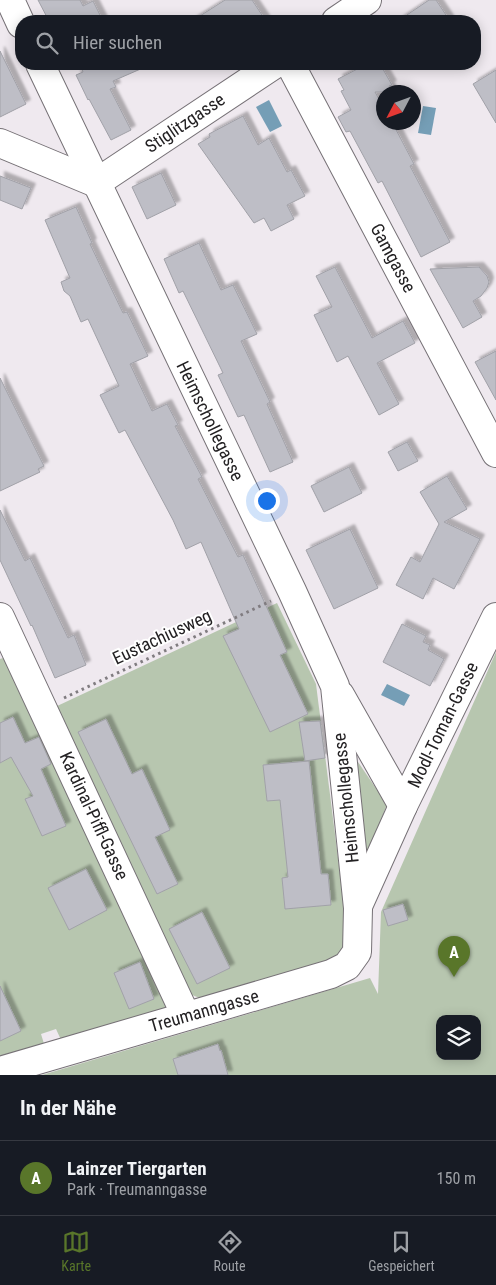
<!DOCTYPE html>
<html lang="de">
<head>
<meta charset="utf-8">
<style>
  :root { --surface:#171b24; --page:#242831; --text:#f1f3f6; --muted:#9ea1a6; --line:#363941; --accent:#59762a }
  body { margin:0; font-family:"Roboto Condensed",sans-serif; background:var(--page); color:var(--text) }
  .controls { position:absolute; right:15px; bottom:15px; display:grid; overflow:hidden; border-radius:10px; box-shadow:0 2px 12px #0003 }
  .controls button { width:45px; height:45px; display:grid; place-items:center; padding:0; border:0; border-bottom:1px solid var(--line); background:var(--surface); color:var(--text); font:25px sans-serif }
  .compass { position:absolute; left:376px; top:85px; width:45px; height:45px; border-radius:50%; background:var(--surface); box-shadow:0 2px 12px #0003; rotate:229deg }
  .you { position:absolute; left:266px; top:500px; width:18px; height:18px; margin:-12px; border:4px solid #fff; border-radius:50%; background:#1a73e8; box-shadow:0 0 0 8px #1a73e833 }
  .badge { display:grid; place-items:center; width:32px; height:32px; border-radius:50%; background:var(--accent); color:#fff; font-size:16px; font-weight:700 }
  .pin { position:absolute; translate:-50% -41px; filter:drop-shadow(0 1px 2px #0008) }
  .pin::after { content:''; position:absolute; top:26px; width:18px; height:15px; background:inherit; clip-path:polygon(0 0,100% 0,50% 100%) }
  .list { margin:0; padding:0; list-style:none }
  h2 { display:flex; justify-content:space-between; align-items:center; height:65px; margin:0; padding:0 20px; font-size:21px }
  h2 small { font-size:16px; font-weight:400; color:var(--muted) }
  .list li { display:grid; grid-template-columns:32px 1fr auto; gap:15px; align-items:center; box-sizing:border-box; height:75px; padding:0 20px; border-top:1px solid var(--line) }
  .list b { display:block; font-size:19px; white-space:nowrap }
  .list p { margin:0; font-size:16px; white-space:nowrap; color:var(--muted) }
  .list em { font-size:16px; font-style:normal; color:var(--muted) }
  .icon { flex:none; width:28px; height:28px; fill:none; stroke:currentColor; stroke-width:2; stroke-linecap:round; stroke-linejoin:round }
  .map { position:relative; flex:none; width:496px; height:1075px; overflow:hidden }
  .search { position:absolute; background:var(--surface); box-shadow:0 2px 12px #0003; left:15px; right:15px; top:15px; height:55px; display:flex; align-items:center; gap:12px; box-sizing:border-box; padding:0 18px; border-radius:20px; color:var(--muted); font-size:19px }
  .sheet { height:140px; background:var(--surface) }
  nav { display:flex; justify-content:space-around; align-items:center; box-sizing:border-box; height:70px; border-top:1px solid var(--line); background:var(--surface); font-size:14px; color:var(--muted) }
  nav a { display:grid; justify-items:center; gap:2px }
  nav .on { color:var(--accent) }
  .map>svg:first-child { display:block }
  .green { fill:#b7c6af; fill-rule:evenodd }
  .water { fill:#759eb6 }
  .building { fill:#bebec6; stroke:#a1a1a8; filter:url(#shadow) }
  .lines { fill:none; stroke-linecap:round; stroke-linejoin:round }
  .minor-casing { stroke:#767176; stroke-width:30 }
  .path { stroke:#807c80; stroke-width:3; stroke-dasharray:2.5 4; stroke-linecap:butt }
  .minor { stroke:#fff; stroke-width:28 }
  .labels { text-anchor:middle; stroke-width:4; stroke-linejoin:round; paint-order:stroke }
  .street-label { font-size:18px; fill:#232123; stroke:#fff }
</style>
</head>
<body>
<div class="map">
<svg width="496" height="1075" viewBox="0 0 496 1075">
  <defs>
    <filter id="shadow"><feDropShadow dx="4.5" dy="-4.5" stdDeviation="1" flood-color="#0004"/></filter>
  </defs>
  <rect width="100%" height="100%" fill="#efe9ef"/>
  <g class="green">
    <path d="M277,603l39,81 31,245c-1,17 -4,21 -16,32l-126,39 -13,-5 -137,-288z"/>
    <path d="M496,652v423h-454l328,-97 8,16 3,-82zM440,1019h37v37h-37z"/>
    <path d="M6,657l163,348 -5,7 -102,30 -6,-13 -15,5 4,13 -45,13v-401z"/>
    <path d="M358,762l28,41v4l-20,51 -12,-93z"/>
  </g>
  <g class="water">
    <path d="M269,100l13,26 -12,6 -14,-25z"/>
    <path d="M423,106l13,2 -5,27 -13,-2z"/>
    <path d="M387,684l23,11 -6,11 -23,-11z"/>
  </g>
  <g class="building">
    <path d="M38,0h42l3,6 10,-5 10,20h-54z"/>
    <path d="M225,0h27l14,21h-74z"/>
    <path d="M429,0h7l14,21h-52z"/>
    <path d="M0,51l26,53 -26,13z"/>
    <path d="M80,64h72l-39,17 3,6 -6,2 21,41 -20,10 -22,-41 -1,1 -12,-25 7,-3z"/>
    <path d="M367,64h13l12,21 -3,1 4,6h-18l9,16v14h8l22,42 -4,2 40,76 -29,15 -39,-76 -4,2 -28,-52 -4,1 -8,-15 13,-7 -10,-19 3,-1 -6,-11z"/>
    <path d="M496,70v53l-23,-39z"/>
    <path d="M243,116l15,29 11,-7 18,34 4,-2 14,26 -18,9 7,14 -23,12 -7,-13 -10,5 -56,-79 12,-7 -1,-3z"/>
    <path d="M161,173l15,32 -29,14 -15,-32z"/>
    <path d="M0,176l31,12 -9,21 -22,-9z"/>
    <path d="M76,207l16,36 -2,1 33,69 4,-1 21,44 -18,8 22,47 15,-7 11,21 -3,1 27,51 -4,2 40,78 5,-2 44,97 -7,3 28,59 -38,18 -47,-96 16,-7 -38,-87 -15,7 -13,-29 -48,-90 -6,3 -19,-38 19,-9 -31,-67 -7,3 -11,-26 -6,-5 -3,-9 9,-4 -25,-58z"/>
    <path d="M199,243l22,47 12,-5 24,49 -16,7 29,61 -3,2 26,58 -23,10 -26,-57 -6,2 -20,-42 5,-2 -40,-82 -4,2 -15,-34z"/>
    <path d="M335,267l37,71 31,-17 12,22 -38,20 22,41 -20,11 -31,-59 -11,6 -23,-47 18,-8 -16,-31z"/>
    <path d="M479,267l8,9 2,6 -2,6 -6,8 -8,5 9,16 -19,11 -33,-59z"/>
    <path d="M496,351v49l-21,-38z"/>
    <path d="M0,378l44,88 -6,3 2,3 -40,19z"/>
    <path d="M407,442l11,19 -20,10 -10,-19z"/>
    <path d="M349,467l13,26 -38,19 -13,-26z"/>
    <path d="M447,476l20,33 -23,13 36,17 -26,50 -21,-11 -10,21 -27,-14 15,-28 9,5 19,-38 -19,-32z"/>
    <path d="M0,510l25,51 5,-3 38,80 6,-3 12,30 -31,13 -23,-53 -1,1 -31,-66z"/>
    <path d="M350,529l28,59 -44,21 -28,-59z"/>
    <path d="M402,624l24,12 -3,6 7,3 -2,5 16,9 -14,27 -47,-24z"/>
    <path d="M13,717l12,26 14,-6 12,27 -10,5 25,57 -24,10 -17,-37 8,-3 -22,-39 -11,6v-40z"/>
    <path d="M106,719l26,55 10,-5 28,61 -15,7 23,47 -21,10 -79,-162z"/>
    <path d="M320,721l5,37 -20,3 -6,-39z"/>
    <path d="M309,761l12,113h7l3,31 -46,4 -3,-31 6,-1 -8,-77 -13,1 -4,-36z"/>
    <path d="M86,869l21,41 -38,20 -21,-42z"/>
    <path d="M403,904l5,16 -20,6 -5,-16z"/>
    <path d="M202,912l28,56 -33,16 -28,-55z"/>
    <path d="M140,962l14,37 -25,10 -15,-36z"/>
    <path d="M0,986l21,45 -21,10z"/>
    <path d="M218,1044l2,7 1,-1 7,25h-50l-5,-16z"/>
  </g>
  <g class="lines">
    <defs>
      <g id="minor">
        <path d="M10,0l11,24"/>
        <path d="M336,21l31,-21"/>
        <path d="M290,64l206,389"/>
        <path d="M0,143l96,40 179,-119"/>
        <path d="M0,617l186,399"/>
        <path d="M340,695l63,111"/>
        <path d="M358,906l45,-100 93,-189"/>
        <path d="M0,1071l331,-97 16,-8 10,-14 1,-44 -23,-222 -43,-95 -252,-527"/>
      </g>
    </defs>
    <use href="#minor" class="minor-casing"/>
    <path class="path" d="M64,698l207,-97"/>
    <use href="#minor" class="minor"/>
  </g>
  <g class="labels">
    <g class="street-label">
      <text transform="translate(185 123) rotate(-34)" y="6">Stiglitzgasse</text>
      <text transform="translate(393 258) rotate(62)" y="6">Gamgasse</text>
      <text transform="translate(210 421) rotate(64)" y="6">Heimschollegasse</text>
      <text transform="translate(162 637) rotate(-25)" y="6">Eustachiusweg</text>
      <text transform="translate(443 725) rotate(-64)" y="6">Modl-Toman-Gasse</text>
      <text transform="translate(346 798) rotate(-96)" y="6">Heimschollegasse</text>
      <text transform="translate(94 816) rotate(65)" y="6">Kardinal-Piffl-Gasse</text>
      <text transform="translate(204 1011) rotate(-16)" y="6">Treumanngasse</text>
    </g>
  </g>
</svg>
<div class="controls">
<button><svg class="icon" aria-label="layers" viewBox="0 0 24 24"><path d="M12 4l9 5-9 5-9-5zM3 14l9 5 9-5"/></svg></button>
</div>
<svg class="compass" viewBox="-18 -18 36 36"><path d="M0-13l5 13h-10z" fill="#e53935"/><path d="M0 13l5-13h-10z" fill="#9ea1a6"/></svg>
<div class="you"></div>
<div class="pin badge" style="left:454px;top:977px">A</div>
<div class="search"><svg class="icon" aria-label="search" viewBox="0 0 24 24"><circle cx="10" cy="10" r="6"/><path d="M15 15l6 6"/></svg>Hier suchen</div>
</div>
<section class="sheet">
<h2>In der Nähe<small></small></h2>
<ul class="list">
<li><span class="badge">A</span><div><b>Lainzer Tiergarten</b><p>Park · Treumanngasse</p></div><em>150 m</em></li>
</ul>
</section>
<nav>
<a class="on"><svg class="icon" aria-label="map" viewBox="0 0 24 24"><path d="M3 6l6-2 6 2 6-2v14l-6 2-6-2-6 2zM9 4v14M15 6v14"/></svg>Karte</a>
<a><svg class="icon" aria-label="directions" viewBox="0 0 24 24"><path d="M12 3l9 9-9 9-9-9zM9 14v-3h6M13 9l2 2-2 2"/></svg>Route</a>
<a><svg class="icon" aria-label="saved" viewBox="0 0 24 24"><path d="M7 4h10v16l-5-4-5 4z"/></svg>Gespeichert</a>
</nav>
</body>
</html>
